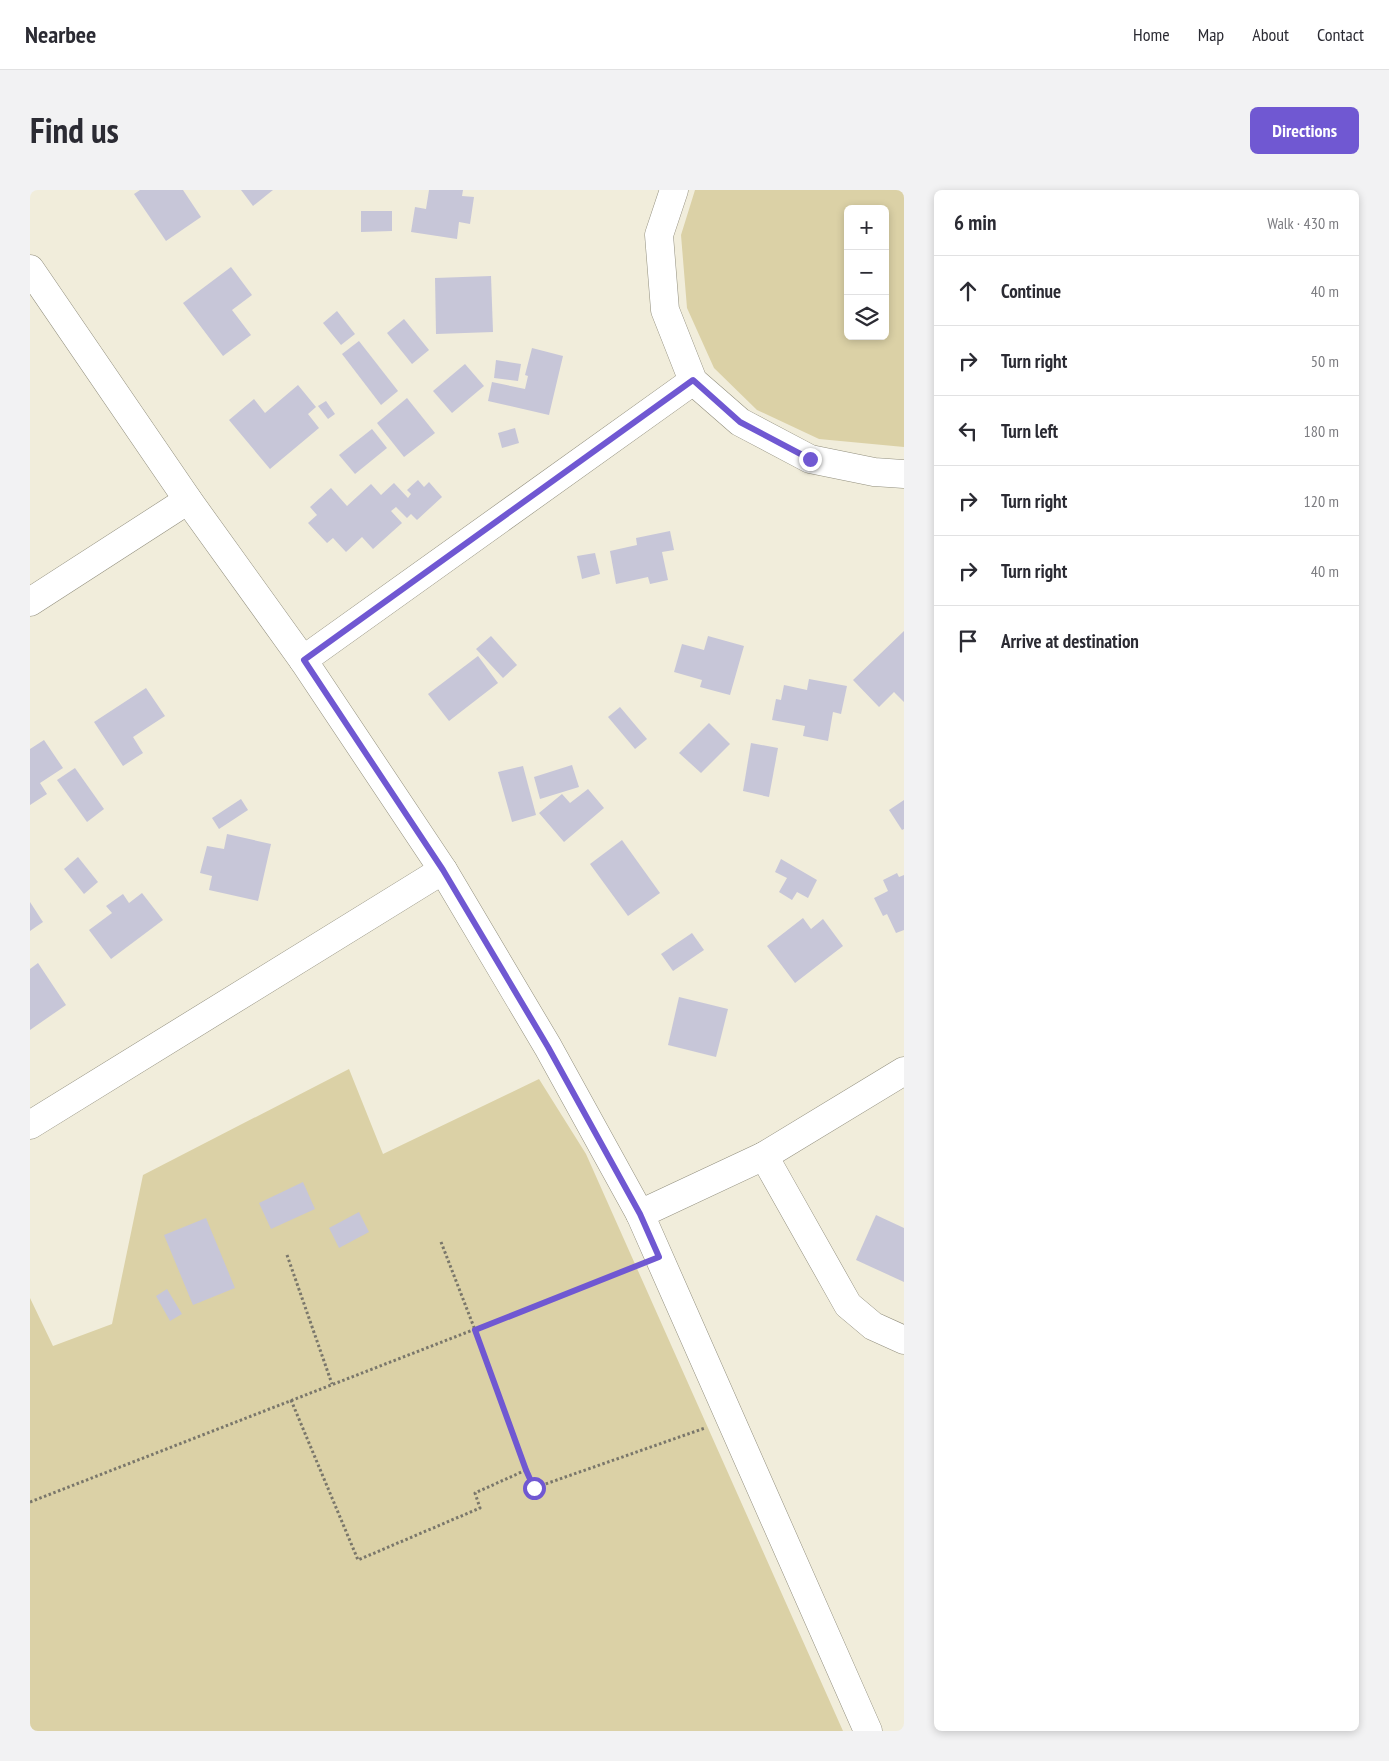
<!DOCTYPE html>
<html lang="en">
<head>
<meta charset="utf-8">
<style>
  :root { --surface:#fff; --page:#f2f2f3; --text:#2b2b33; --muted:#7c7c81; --line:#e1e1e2; --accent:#7058d2 }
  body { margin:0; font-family:"PT Sans Narrow",sans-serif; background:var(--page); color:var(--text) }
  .controls { position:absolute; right:15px; top:15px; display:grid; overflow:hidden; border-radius:8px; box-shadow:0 2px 8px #0003 }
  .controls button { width:45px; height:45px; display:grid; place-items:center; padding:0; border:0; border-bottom:1px solid var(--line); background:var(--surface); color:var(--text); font:25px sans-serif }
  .stop { position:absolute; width:15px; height:15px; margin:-11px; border:4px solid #7058d2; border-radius:50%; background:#fff }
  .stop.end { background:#7058d2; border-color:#fff; box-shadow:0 1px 5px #0008 }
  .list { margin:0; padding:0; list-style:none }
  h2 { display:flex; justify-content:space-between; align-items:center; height:65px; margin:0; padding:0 20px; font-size:21px }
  h2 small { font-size:16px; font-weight:400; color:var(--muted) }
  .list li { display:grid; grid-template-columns:32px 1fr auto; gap:15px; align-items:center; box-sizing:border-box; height:70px; padding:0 20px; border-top:1px solid var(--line) }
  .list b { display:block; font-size:19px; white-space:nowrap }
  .list em { font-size:16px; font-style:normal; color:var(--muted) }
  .icon { flex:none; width:28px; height:28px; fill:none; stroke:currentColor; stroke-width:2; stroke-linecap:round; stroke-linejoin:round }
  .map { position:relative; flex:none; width:874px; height:1541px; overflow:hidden; border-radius:8px }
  header { display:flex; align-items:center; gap:30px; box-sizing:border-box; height:70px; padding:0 25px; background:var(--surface); border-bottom:1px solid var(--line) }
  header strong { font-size:24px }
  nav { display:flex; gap:28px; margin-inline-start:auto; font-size:18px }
  .intro { display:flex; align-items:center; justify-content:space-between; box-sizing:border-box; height:120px; padding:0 30px }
  h1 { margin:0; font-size:35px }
  .button { padding:12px 22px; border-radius:8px; background:var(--accent); color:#fff; font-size:18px; font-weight:700 }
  main { display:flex; gap:30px; padding:0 30px }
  aside { flex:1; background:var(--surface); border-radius:8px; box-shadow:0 2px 8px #0003 }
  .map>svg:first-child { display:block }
  .green { fill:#dbd1a6; fill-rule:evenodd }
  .building { fill:#c7c6d8 }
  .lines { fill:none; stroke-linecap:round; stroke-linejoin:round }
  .minor-casing { stroke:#928f7e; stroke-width:29 }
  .path { stroke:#7a776b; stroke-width:3; stroke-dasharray:2.5 2.5; stroke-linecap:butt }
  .minor { stroke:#fff; stroke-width:28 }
  .route { stroke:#7058d2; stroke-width:6 }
</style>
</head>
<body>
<header>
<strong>Nearbee</strong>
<nav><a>Home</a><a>Map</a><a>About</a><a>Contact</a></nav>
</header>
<div class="intro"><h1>Find us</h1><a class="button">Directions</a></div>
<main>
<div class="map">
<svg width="874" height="1541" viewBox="0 0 874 1541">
  <rect width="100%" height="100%" fill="#f1eddb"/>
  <g class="green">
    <path d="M665,0h209v257l-85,-8 -62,-29 -43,-42 -27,-60 -6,-73zM818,19h37v127h-37z"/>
    <path d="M319,879l34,85 156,-75 47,75 257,577h-813v-433l23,48 59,-22 31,-149z"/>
  </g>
  <g class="building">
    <path d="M110,0h43l18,27 -35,24 -32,-47z"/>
    <path d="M211,0h32l-20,16z"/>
    <path d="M399,0h34l-1,6 12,1 -4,27 -11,-2 -2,17 -46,-7 4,-25 11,2z"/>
    <path d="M331,21h31v20l-31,1z"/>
    <path d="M201,77l21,28 -20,15 19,25 -28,21 -40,-53z"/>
    <path d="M461,86l2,56 -57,2 -1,-56z"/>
    <path d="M307,121l18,23 -14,11 -18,-22z"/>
    <path d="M374,129l25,31 -17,14 -25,-31z"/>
    <path d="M329,151l39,50 -17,14 -39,-51z"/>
    <path d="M502,158l31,8 -14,59 -61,-14 4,-19 33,7 3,-13 -3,-1z"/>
    <path d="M466,170l25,4 -3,17 -24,-3z"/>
    <path d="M435,174l19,22 -32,27 -19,-22z"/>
    <path d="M268,195l18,22 -8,7 11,14 -49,41 -41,-49 25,-21 11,14z"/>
    <path d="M377,208l28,35 -31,24 -27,-34z"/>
    <path d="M296,211l9,13 -7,5 -10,-13z"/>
    <path d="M485,238l4,15 -17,5 -4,-15z"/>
    <path d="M342,239l15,19 -32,26 -16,-19z"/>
    <path d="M388,290l6,7 5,-5 13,15 -25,23 -6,-6 -4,4 -11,-11 -5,4 11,12 -29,26 -11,-12 -16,15 -13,-14 -6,5 -19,-20 9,-8 -7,-8 21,-19 16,18 24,-22 10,11 13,-12 14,15 3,-4 -4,-4z"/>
    <path d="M640,341l4,19 -12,2 6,28 -18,4 -2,-7 -32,7 -6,-33 27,-6 -1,-7z"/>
    <path d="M565,363l5,21 -18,5 -5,-23z"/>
    <path d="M874,441v71l-10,-10 -15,15 -26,-27z"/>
    <path d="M461,446l26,29 -14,13 -27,-29z"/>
    <path d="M678,446l36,10 -14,49 -30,-8 2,-7 -28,-8 8,-28 22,6z"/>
    <path d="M448,466l20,27 -49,38 -21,-27z"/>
    <path d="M779,489l38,7 -6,28 -8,-2 -5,29 -25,-5 2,-10 -33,-6 4,-21 5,1 3,-15 23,5z"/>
    <path d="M116,498l19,28 -32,21 10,16 -20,13 -29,-44z"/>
    <path d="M590,517l27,32 -12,10 -27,-32z"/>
    <path d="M679,533l21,21 -29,29 -22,-20z"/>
    <path d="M14,550l19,28 -23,15 7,11 -17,11v-56z"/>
    <path d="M721,553l27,5 -9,49 -26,-6z"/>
    <path d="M542,575l7,22 -39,12 -6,-22z"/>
    <path d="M493,576l13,49 -24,7 -14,-50z"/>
    <path d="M45,578l29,41 -17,13 -30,-42z"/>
    <path d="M558,599l16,19 -40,34 -25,-29 23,-19 8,9z"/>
    <path d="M211,609l7,11 -29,19 -7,-11z"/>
    <path d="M874,610v29l-2,1 -13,-20z"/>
    <path d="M197,644l44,10 -13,57 -49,-11 3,-14 -12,-3 7,-27 17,3z"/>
    <path d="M592,650l38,53 -32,23 -38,-52z"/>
    <path d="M48,667l20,25 -14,12 -20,-25z"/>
    <path d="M751,669l36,21 -9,18 -11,-6 -5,8 -13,-8 8,-14 -12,-6z"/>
    <path d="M867,683l2,4 5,-2v55l-8,3 -9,-19 -4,2 -9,-18 14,-7 -5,-11z"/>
    <path d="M112,703l21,27 -52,39 -22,-29 23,-17 -6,-7 17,-12 6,9z"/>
    <path d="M0,712l13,20 -13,9z"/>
    <path d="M773,728l8,11 12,-10 20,27 -48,37 -28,-37z"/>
    <path d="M662,743l12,17 -31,21 -12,-17z"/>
    <path d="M8,773l28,42 -36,25v-61z"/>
    <path d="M649,807l49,12 -12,48 -48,-12z"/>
    <path d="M273,992l12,27 -44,20 -12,-26z"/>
    <path d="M329,1022l10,20 -30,16 -10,-20z"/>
    <path d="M846,1025l28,13v54l-48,-22z"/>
    <path d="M176,1028l29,70 -42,17 -29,-70z"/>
    <path d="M137,1099l15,25 -12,7 -14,-25z"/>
  </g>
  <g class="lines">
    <defs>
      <g id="minor">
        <path d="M644,0l-15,45 6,75 28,71 47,41 70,37 64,13 30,2"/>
        <path d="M0,79l158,231 115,160 140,210 105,177 92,167 228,517"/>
        <path d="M0,412l158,-102"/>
        <path d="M273,470l390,-279"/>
        <path d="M0,935l413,-255"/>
        <path d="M734,966l84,149 25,21 31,14"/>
        <path d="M610,1024l124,-58 140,-85"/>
      </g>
    </defs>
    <use href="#minor" class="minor-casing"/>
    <g class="path">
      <path d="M411,1052l34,88 51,140"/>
      <path d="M257,1065l45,129"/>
      <path d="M261,1210l67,160 122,-52 -5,-15 51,-23 8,18 171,-60"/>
      <path d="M0,1312l605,-235"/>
    </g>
    <use href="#minor" class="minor"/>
  </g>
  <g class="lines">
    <path class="route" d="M504,1298l-8,-18 -51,-140 184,-73 -19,-43 -92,-167 -105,-177 -139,-210 389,-280 47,42 70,37"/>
  </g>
</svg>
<div class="controls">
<button>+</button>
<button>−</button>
<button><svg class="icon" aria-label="layers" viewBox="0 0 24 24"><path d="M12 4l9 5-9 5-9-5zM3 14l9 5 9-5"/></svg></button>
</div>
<div class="stop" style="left:504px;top:1298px"></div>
<div class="stop end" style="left:780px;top:269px"></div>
</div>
<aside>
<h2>6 min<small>Walk · 430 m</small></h2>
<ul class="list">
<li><svg class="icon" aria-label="ahead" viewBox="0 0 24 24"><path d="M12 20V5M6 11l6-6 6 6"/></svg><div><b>Continue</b></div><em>40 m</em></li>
<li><svg class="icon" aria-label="right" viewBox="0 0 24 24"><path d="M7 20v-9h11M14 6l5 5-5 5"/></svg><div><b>Turn right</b></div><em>50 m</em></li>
<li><svg class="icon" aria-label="left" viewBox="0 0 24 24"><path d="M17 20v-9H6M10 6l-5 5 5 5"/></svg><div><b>Turn left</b></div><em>180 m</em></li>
<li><svg class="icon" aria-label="right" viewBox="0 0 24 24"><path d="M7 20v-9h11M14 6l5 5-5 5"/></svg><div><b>Turn right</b></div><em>120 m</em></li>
<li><svg class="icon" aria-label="right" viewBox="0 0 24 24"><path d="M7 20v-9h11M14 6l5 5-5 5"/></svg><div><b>Turn right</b></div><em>40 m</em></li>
<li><svg class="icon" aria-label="arrive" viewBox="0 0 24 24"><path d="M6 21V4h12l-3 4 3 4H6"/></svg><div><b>Arrive at destination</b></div></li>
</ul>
</aside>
</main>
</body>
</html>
